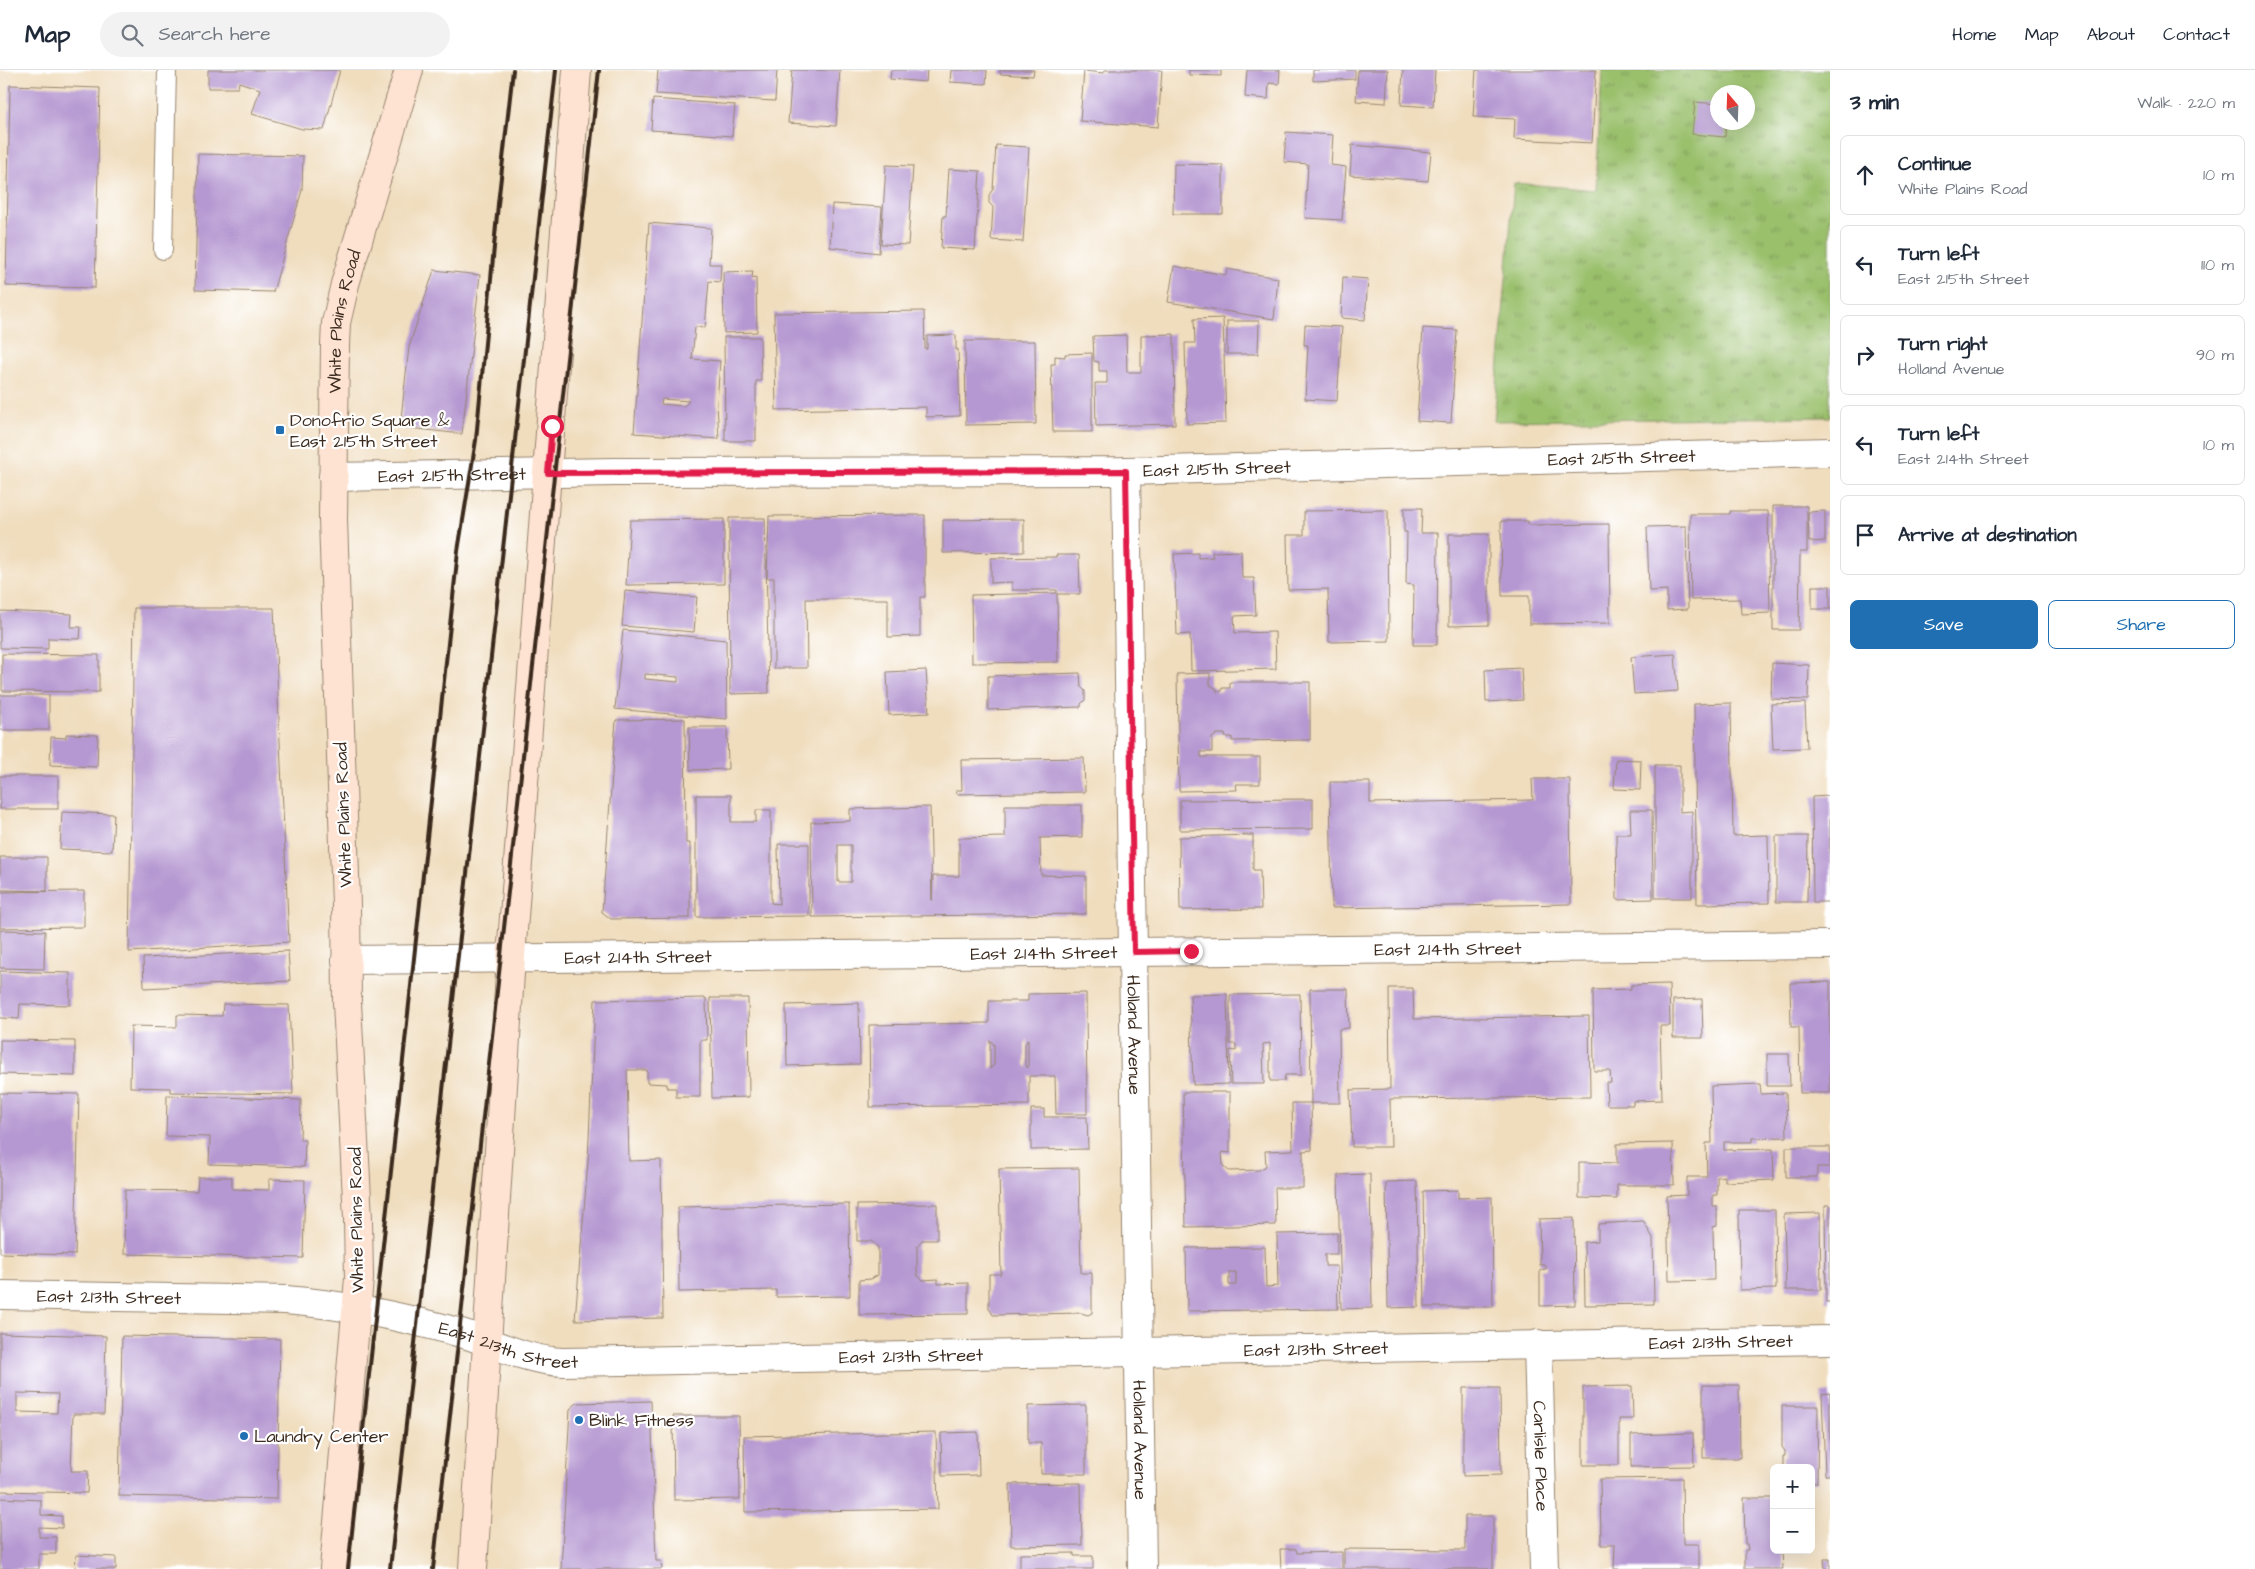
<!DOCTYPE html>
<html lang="en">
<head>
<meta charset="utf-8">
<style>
  :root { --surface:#fff; --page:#f2f2f3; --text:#1f2937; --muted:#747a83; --line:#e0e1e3; --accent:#1f6fb2 }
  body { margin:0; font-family:"Architects Daughter",sans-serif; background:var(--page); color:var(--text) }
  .controls { position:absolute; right:15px; bottom:15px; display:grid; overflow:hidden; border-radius:8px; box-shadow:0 5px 20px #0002 }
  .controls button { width:45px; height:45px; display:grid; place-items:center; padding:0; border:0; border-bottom:1px solid var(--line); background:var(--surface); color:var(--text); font:25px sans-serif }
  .compass { position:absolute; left:1710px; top:15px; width:45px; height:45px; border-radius:50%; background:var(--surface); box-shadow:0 5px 20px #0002; rotate:341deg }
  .stop { position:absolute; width:15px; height:15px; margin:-11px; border:4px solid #e11d48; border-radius:50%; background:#fff }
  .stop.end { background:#e11d48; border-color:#fff; box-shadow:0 1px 5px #0008 }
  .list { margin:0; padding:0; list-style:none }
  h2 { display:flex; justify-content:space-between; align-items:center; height:65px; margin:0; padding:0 20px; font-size:21px }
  h2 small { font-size:16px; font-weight:400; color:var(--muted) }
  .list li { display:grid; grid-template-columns:32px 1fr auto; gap:15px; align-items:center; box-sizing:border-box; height:80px; margin:0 10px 10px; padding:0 10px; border:1px solid var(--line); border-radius:8px }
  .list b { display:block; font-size:19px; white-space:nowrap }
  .list p { margin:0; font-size:16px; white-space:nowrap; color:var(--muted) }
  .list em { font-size:16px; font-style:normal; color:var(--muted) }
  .actions { display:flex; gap:10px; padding:15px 20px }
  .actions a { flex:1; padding:11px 0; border:1px solid var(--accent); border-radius:8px; text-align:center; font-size:18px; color:var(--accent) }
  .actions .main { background:var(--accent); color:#fff }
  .icon { flex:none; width:28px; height:28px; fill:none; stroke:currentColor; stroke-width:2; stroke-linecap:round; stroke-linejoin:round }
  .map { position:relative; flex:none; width:1830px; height:1499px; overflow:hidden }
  header { display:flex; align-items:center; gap:30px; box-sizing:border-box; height:70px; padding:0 25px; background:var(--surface); border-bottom:1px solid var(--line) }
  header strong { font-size:24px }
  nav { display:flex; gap:28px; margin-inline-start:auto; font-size:18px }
  .search { width:350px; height:45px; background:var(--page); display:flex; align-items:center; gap:12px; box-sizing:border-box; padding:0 18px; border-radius:28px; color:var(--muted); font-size:19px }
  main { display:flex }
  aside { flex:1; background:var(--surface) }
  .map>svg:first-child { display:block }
  .park { fill:url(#park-tufts); stroke:#6a7545; fill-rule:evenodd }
  .building { fill:#b598d1; fill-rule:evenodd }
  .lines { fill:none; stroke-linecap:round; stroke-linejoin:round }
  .lane-casing { stroke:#96846e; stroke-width:20 }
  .street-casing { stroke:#96846e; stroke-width:30 }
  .secondary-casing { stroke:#96846e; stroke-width:30 }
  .lane { stroke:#fff; stroke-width:18 }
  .street { stroke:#fff; stroke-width:28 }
  .secondary { stroke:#fee3d2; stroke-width:28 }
  .rail { stroke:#3b2a1e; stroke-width:4 }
  .route { stroke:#e11d48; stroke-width:6 }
  .poi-dot { fill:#1f6fb2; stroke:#fff; stroke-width:2 }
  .labels { text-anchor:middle; stroke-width:4.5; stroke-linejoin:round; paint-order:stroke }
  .street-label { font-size:18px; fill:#3b2a1e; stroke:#fff }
  .poi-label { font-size:18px; fill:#3b2a1e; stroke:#fff; text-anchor:start }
</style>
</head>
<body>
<header>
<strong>Map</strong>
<div class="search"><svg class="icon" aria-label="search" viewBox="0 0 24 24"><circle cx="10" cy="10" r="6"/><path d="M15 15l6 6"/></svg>Search here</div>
<nav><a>Home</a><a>Map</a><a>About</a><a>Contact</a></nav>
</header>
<main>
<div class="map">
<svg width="1830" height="1499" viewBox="0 0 1830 1499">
  <defs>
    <pattern id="park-tufts" width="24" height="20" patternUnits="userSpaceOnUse" patternTransform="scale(1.25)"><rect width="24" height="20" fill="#9ac06c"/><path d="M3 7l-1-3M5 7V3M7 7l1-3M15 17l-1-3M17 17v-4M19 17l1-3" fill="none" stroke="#7f9c58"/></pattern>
  </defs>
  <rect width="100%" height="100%" fill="#fff"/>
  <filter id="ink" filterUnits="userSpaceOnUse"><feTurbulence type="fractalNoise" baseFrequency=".02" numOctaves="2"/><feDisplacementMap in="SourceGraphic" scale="10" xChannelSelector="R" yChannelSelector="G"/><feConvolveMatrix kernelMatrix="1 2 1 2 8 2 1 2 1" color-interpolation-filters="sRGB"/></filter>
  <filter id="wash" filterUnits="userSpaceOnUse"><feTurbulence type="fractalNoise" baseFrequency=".0096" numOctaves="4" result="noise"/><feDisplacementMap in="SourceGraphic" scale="20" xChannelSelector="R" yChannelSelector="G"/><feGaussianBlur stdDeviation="1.12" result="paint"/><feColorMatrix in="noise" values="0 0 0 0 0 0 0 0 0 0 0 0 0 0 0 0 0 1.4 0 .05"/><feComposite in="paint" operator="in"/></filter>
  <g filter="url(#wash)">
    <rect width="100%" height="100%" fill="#f0ddbe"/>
    <path class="park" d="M1602,0h228v347l-336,4 20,-238 82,7zM1718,22h30v30h-30z"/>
    <g id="blocks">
      <g class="building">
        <path d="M208,0h132l-16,60 -22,-1 -50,-15 8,-25 -21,-7 -1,6h-30z"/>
        <path d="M658,0h119l-2,31 -119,-7z"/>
        <path d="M792,0h48l-4,56 -48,-3z"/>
        <path d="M891,0h36l-1,12 -36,-3z"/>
        <path d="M951,0h36l-1,14 -36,-2z"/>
        <path d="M1000,0h34l-1,6 -33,-2z"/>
        <path d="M1104,0h58l-4,57 -78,-6 4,-50 20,2z"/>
        <path d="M1189,0h32v6l-32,-1z"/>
        <path d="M1247,0h33l-1,14 -10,-1 -1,16 -23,-2z"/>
        <path d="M1313,0h42v9l-42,2z"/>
        <path d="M1358,0h30l-2,33 -30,-2z"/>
        <path d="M1403,0h32l-2,37 -32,-2z"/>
        <path d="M1476,0h120l-4,73 -78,-4 1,-20 -42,-2z"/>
        <path d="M10,15l90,3 -5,200 -89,-2z"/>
        <path d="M653,29l82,6 -3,31 -81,-6z"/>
        <path d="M1695,32l23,2v18h8l-1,15 -33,-3z"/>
        <path d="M1286,62l47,3 -2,30 15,2 -4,53 -37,-2 3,-54 -24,-2z"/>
        <path d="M996,75l33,2 -6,95 -32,-2 2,-33 -4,-4v-8l4,-6z"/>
        <path d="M1352,75l79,7 -3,29 -78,-6z"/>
        <path d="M198,84l105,2 -1,34 -29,102 -78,-2z"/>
        <path d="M1174,94l49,1v49h-50z"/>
        <path d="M886,95l27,1 -5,79 -27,-1z"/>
        <path d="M949,99l31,2 -5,79 -34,-2 2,-32h3z"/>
        <path d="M832,134l50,3 -3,46 -49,-6z"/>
        <path d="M649,153l62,5 -2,36h12l-1,18 -11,-1 -4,47 -10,-1 -3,32 28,2 -3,42 2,36 -85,-6zM662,329l27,2 -5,5 -23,-2z"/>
        <path d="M1174,196l52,9 1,-6 51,9 -4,41 -106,-17z"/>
        <path d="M434,200l46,5 -18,159 -62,-7 9,-80z"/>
        <path d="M753,201l-1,7 4,-1 1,55 -33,1 -1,-61z"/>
        <path d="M1343,207l25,2 -3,41 -24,-2z"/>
        <path d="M924,241l1,38h2v-13l29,-1v15l2,-1 2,67 -34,1v-10l-150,3 -2,-97z"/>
        <path d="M1223,248l3,105 -39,1 -2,-81h10l-1,-24z"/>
        <path d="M1227,251h32l-1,33h-31z"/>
        <path d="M1305,255l37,2 -5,74 -32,-2 3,-54h-4z"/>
        <path d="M1423,258l34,2 -6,93 -34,-2z"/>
        <path d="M1174,264l1,90 -79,2 -1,-43h12v-12h-8v-9l-5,-1 -1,-25 33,-1 1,37h14v-37z"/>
        <path d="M724,267h36l1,44h-5v60h-31z"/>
        <path d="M965,271h70l1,83 -70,1z"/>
        <path d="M1092,283v79h-39l-2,-68h4v-8l10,1v-3z"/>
        <path d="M1773,436h34v46h-7l-1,78h-26z"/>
        <path d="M1404,438h18l-1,25h17l-1,112h-24l1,-60 -8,-1 1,-52h-3z"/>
        <path d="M1388,440l1,131 -60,1 -1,-53 -40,1 -1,-55h17v-24z"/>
        <path d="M1730,441h38l2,102 -29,1 -1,-15 -49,1 -1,-86h40z"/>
        <path d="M1825,441v30l-16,1 -1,-30z"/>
        <path d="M925,445v82h-5v39l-32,1v-38h-82l1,69h-33v-90h-7l2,-62z"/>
        <path d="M729,448h36l4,175 -39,1z"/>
        <path d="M724,449v65l-98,1 4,-65z"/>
        <path d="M1024,449v33l-81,1v-33z"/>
        <path d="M1501,451h27v4l81,-1 1,99 -81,1v-28h-27z"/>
        <path d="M1686,456l2,83 -21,1v-20l-18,1 -2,-64z"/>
        <path d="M1449,464h40v91l-40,1z"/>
        <path d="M1241,481l1,27h12l2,37 -22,1 1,17 40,-1 1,37 -85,2 -1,-37 -13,1 -3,-81 24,-1v5l15,-1 -1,-5z"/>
        <path d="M1056,485h23l1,39h-23l1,68 -86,1 -1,-68 86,-2v-3h-45v-8l-21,1v-25l65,-1z"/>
        <rect x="1812" y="516" width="18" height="23"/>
        <path d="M625,521l72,6 -3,35 -72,-6z"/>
        <path d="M134,538h140l15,334 -160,10z"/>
        <path d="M0,541l72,3 -1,13h10l-1,12 -32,-1v11l-48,-1z"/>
        <path d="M623,560l103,10 1,79 -112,-10zM645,604l33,3v5l-33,-3z"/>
        <path d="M2,584l97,1v37l-97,-1z"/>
        <path d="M1675,584l3,37 -44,3 -3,-37z"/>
        <path d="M1772,593l37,2 -1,35 -37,-1z"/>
        <path d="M1521,598l2,32 -37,2 -1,-32z"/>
        <path d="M926,600l3,43 -40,2 -2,-43z"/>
        <path d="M1080,603l1,14 4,4v9l-4,4v3l-93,3v-34z"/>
        <path d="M1210,603v12l7,4v3l5,-1v-3h8v-6h80v58l-78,1v-4h-7v-3h-8l-5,4v14h-11v5h59v27h-24l1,6 -58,1 -2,-117z"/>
        <rect x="0" y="625" width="49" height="35"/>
        <path d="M1731,633l2,133 35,-1 1,68 -72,1 -3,-200z"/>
        <path d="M1805,633l2,45 -34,1 -2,-45z"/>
        <path d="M685,649l1,124h4v75l-79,1 -9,-7 14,-192z"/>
        <path d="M689,657h38l1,42 -38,1z"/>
        <path d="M66,664l32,1 -1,32 -47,-2 1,-28 15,1z"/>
        <path d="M1084,688l1,34 -128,2 -1,-4h6l-1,-30z"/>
        <path d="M1616,689l25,1 -1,30 -26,-1z"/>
        <path d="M1655,695h25v47l12,-1v87h-37z"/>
        <rect x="0" y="706" width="58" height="33"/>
        <path d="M1532,709h38l1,125 -239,4 -2,-126h40v21l53,-1 110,-2z"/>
        <path d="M696,725h35v27h25v-12h15v93l8,1 -1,-60h31v72l-113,1z"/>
        <path d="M1830,726v106h-17l-1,-105z"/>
        <path d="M1313,729v30l-133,1v-30z"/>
        <path d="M1005,735h77v32l-42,1 1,37 45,1v38l-274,3 -1,-95 39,-1v-12l80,-2 2,94 1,-25h26v-38l46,-1zM838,775h13v37h-13z"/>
        <path d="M1630,740h22l1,89 -36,1 -1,-66h15z"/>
        <path d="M62,742l52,2 -2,37 -52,-2z"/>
        <path d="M1253,765v35h7l1,39 -81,1 -1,-73z"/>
        <path d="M1776,766h32l-1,66h-31z"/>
        <path d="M0,787h47v34l-47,-1z"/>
        <path d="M84,821v36l-84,1v-36z"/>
        <path d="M0,860l45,1 -1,38 -44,-1z"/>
        <path d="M288,881l2,30 -146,7 -1,-30z"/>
        <path d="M0,901l70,2v32l-50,-1 -1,15 -19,-1z"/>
        <path d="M1830,912v111h-30l-1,-66h-8l-1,-44z"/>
        <path d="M1669,914l1,42h-10l2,74 -29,1v4h-26l-1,-22h5l-1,-12h-16l-1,-81 38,-1v-4z"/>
        <path d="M1389,918h24l1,31 175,-3 1,81 -200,2 1,48h-39l-2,-57 40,-1z"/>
        <path d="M1310,919h38l1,39 -10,1 1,74h-29z"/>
        <path d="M1086,923l1,121h-31l-1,-38h-26v29l-159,2 -1,-82 120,-2v-22h39v-7zM1028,969v29l-3,-3v-21zM990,970l4,5v20l-4,4z"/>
        <path d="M1227,924l2,90 -36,1 -3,-90z"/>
        <path d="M1300,924l1,81h-16l-1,6h-14v-38l-7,1 1,40h-33l-1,-34 6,1v-7h-6v-49z"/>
        <path d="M706,928l1,42h-7v57h-24v-9h-9v-4l-20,-1v-13h-20l2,91 32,-1 2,158 -88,2 13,-159 7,-161z"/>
        <path d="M710,928h38l1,99 -37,1z"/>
        <path d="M1702,929l1,39h-30v-38z"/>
        <path d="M859,933l1,61 -73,2 -1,-61z"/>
        <path d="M223,934l66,1 4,89 -123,-2v-4l-40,-1 1,-61 46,1v-12l45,1z"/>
        <path d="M0,970l75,1v35l-75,-2z"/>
        <path d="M1767,984h22l1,32h-23z"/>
        <path d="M1760,1014l1,10 25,-1 1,44 -35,1v4h-28v8l49,-1 1,31 -49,2v-6l-8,1v18h-4v11h4v20l-4,1 1,53 -45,1 -2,-85 20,-1v-18h20l-1,-34h6l-1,-57z"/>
        <path d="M1183,1022h47v61l-8,-1 1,14 6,5 30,-1 7,-4 -1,-15 28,-1 -1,-47h19l1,47 -9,1v37h-28l1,37 -90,2z"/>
        <path d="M0,1023l79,1 -4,161 -75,-2z"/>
        <path d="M167,1025l134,5 -1,40h5l-1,27 -95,-3 1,-27 -44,-1z"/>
        <path d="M1031,1039h13v8h43l1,32 -57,1z"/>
        <path d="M1673,1073l1,42h-57v14l-38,-1v-36l38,1v-19z"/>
        <path d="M1786,1077h44v20h-13v10h-31z"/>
        <path d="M1079,1098l2,105h11v40l-4,2 -7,-2 -88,2 -4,-7v-34h12l-2,-105z"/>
        <path d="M1370,1104l2,134 -31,1 -3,-134z"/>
        <path d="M198,1107h34v12l37,1v-11l36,1 -2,78 -179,-4 1,-64 72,1z"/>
        <path d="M1417,1111l2,126 -31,1 -2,-126z"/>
        <path d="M1458,1120v8l34,-1 1,110h-68l-2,-116z"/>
        <path d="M849,1134l1,92 -74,1v-7l-97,2 -1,-85z"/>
        <path d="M937,1134v36h-15l-5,6v29l6,5 15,-1v5l30,-1v31l-109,1v-35l12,-1 7,-4v-28l-7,-6h-14v-36z"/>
        <path d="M1825,1135h5v97h-4z"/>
        <path d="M1739,1140h36l1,79 -36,1z"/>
        <path d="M1820,1143l1,77h-35l-2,-76z"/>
        <path d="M1574,1148l1,87 -35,1v-36l6,-1v-4h-6l-1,-46z"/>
        <path d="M1643,1151l10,17 1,66 -69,1 -1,-63 14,-1v-17z"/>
        <path d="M1337,1163v21h-12v12h12l1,43 -151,2 -1,-63 79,-1 1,40 12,-1 -1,-52zM1229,1202h7v13h-7z"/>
        <path d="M0,1263l106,3 -2,78h-31l-2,57h17l-1,22 -87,-2zM17,1323l41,1 -1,19 -40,-1z"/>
        <path d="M122,1266l158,3 -3,160 -158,-3z"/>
        <path d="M1703,1315h36l1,73h-37z"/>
        <path d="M1632,1316l1,33h-14v46h-36v-78z"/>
        <path d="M1463,1318h37l1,87 -38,1z"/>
        <path d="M1830,1323v82h-5l-3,-81z"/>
        <path d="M651,1331l5,160h5l1,8h-101l9,-160 7,-6z"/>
        <path d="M1086,1335v69h-45v-31h-13v-37z"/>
        <path d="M1782,1336h36l-1,77h-6v-15h-28v-12h2v-5l-3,-4z"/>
        <path d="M673,1346h66l1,83 -66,1z"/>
        <path d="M936,1362l2,77 -193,3 -1,-76z"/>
        <path d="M978,1362l1,43 -37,1 -1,-43z"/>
        <path d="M1693,1363l1,33 -63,1v-32z"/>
        <path d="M1682,1408l1,66h16v25h-85l1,-24h-14l-1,-66z"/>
        <path d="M1081,1413l1,62 -71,1 -1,-62z"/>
        <path d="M0,1428l41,2v15l21,1v12l-23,-1v10h17v17h-17v15h-39z"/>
        <path d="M1744,1428h30v52h8l1,19h-38v-19h3l-1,-6h-2z"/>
        <path d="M1465,1446h28v53h-149v-20l121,1z"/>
        <path d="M1280,1479h16l1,4 45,-1v17h-61z"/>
        <path d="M1074,1483v3h19v13h-73v-15z"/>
        <path d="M76,1485l40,2v12h-41z"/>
        <path d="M1824,1489h6v10h-5z"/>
      </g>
    </g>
  </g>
  <g filter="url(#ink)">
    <use href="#blocks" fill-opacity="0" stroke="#96846e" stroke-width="1"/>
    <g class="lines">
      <defs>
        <path id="lane" d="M163,180l4,-180"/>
        <g id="street">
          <path id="s1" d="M1126,401l16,1098"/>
          <path id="s2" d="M333,407l282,-5 511,-1 704,-19"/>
          <path id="s3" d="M346,890l1484,-15"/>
          <path id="s4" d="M0,1225l286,5c60,5 118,17 175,33 34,10 66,28 102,29l1267,-22"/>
          <path id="s5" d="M1538,1274l6,225"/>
        </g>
        <g id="secondary">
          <path id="s6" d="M334,1499l25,-291 -1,-59 -11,-217 -1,-97 -13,-386 2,-174 1,-22 9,-39 64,-214"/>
          <path d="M473,1499l38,-612 66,-887"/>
        </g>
      </defs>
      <use href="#lane" class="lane-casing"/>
      <use href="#street" class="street-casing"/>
      <use href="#secondary" class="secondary-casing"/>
      <use href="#lane" class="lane"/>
      <use href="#street" class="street"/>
      <use href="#secondary" class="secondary"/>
      <g class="rail">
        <path d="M348,1499l110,-1018 18,-111 22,-236 15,-134"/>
        <path d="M390,1499l166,-1499"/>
        <path d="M433,1499l166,-1499"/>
      </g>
    </g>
  </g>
  <g class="lines" filter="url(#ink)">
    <path class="route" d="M552,356l-4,47 578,-2 8,481 57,-1"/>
  </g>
  <g class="poi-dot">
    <rect x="275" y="355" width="10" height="10" rx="2.5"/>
    <circle cx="579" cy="1350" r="5"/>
    <circle cx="244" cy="1366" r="5"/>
  </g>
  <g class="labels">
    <g class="street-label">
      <text dy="6" stroke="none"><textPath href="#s6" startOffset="1250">White Plains Road</textPath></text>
      <text dy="6" stroke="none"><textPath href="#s2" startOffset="1289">East 215th Street</textPath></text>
      <text dy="6" stroke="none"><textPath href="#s2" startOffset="884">East 215th Street</textPath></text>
      <text dy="6" stroke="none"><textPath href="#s2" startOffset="119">East 215th Street</textPath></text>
      <text transform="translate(343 745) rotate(-92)" y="6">White Plains Road</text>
      <text dy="6" stroke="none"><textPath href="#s3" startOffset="1102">East 214th Street</textPath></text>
      <text dy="6" stroke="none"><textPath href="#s3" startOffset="698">East 214th Street</textPath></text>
      <text dy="6" stroke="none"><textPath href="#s3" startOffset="292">East 214th Street</textPath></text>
      <text dy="6" stroke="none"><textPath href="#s1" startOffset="564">Holland Avenue</textPath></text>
      <text transform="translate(356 1150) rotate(-91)" y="6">White Plains Road</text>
      <text dy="6" stroke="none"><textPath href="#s4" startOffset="109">East 213th Street</textPath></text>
      <text dy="6" stroke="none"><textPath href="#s4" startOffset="1729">East 213th Street</textPath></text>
      <text dy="6" stroke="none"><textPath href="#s4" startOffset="514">East 213th Street</textPath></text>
      <text dy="6" stroke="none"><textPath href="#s4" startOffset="1324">East 213th Street</textPath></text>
      <text dy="6" stroke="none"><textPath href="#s4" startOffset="919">East 213th Street</textPath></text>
      <text dy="6" stroke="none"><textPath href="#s1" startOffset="969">Holland Avenue</textPath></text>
      <text dy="6" stroke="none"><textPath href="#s5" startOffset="112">Carlisle Place</textPath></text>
    </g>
    <g class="poi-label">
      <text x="290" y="356">Donofrio Square &amp;<tspan x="290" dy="21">East 215th Street</tspan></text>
      <text x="589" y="1356">Blink Fitness</text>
      <text x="254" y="1372">Laundry Center</text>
    </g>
  </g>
</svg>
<div class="controls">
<button>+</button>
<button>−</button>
</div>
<svg class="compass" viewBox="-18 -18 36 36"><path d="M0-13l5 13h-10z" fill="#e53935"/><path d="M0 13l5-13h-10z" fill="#747a83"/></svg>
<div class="stop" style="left:552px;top:356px"></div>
<div class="stop end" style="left:1191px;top:881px"></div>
</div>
<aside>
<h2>3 min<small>Walk · 220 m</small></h2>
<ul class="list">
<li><svg class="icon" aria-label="ahead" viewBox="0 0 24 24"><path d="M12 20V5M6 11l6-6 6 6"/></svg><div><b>Continue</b><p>White Plains Road</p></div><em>10 m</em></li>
<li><svg class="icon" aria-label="left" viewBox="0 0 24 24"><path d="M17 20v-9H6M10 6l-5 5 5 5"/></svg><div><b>Turn left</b><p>East 215th Street</p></div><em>110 m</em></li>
<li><svg class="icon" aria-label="right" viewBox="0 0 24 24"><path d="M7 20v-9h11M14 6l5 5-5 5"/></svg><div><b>Turn right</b><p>Holland Avenue</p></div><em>90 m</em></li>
<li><svg class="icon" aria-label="left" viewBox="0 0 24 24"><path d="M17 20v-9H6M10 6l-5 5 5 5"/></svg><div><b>Turn left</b><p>East 214th Street</p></div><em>10 m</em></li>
<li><svg class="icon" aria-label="arrive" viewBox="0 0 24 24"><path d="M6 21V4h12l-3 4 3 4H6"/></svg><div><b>Arrive at destination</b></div></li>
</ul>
<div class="actions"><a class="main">Save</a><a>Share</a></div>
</aside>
</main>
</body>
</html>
